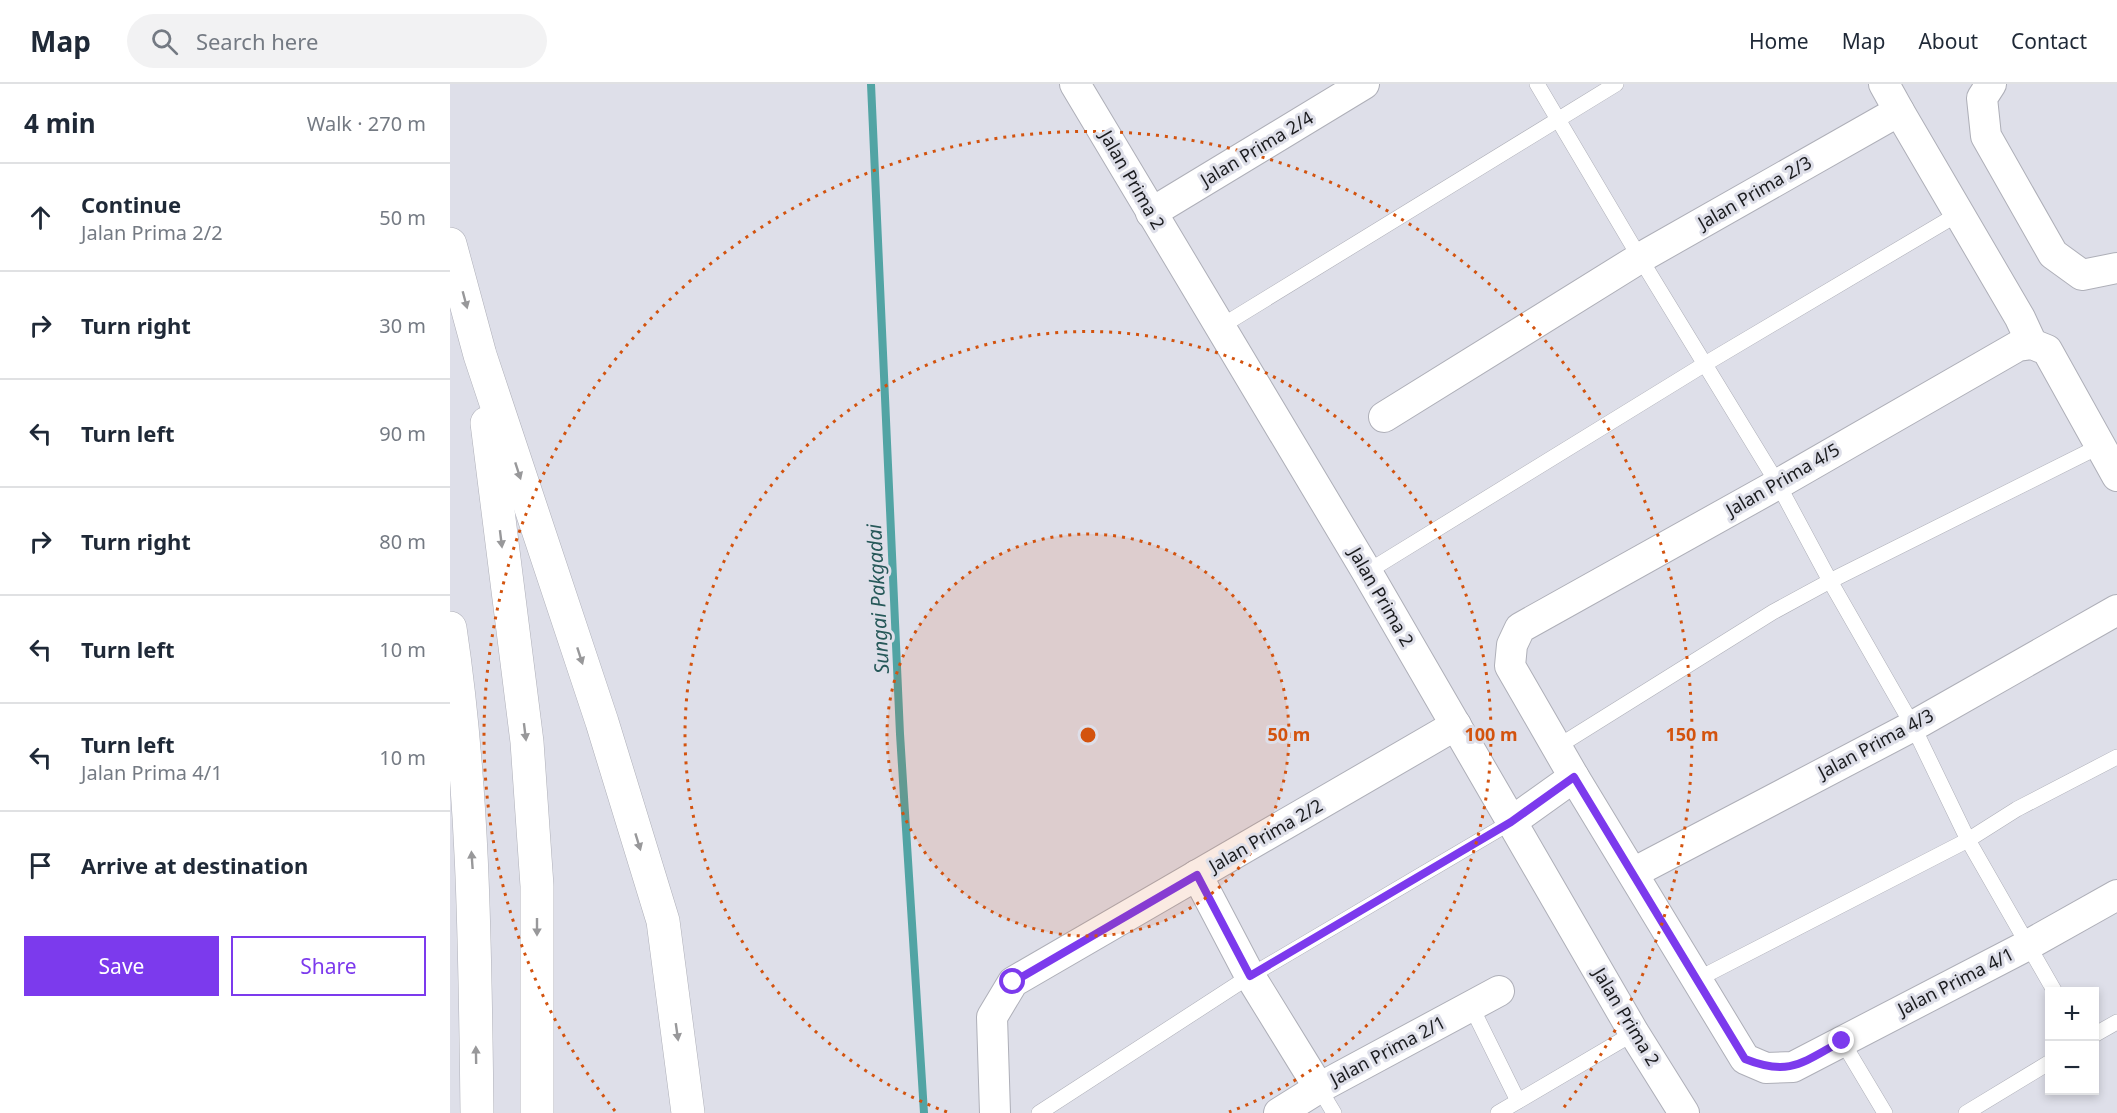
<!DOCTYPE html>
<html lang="en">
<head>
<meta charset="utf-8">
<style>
  :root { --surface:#fff; --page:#f2f2f3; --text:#1f2937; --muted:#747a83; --line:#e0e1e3; --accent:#7c3aed }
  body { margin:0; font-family:"Noto Sans",sans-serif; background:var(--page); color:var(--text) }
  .controls { position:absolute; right:18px; bottom:18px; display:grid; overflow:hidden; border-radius:0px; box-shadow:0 3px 9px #0003 }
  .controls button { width:54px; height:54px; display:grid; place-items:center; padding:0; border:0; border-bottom:2px solid var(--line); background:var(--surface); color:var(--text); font:30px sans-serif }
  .stop { position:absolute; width:18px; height:18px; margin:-14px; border:4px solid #7c3aed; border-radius:50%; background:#fff }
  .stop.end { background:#7c3aed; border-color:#fff; box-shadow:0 2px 6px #0008 }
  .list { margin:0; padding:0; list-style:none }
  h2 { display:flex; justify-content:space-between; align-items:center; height:78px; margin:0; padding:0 24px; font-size:26px }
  h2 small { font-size:20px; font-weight:400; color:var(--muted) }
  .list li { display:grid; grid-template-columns:39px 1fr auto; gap:18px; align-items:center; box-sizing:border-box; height:108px; padding:0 24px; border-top:2px solid var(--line) }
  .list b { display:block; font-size:22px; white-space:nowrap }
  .list p { margin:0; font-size:20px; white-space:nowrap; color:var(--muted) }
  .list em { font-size:20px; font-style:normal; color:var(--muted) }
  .actions { display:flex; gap:12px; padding:18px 24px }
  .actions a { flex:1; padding:14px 0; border:2px solid var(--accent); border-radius:0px; text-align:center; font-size:21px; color:var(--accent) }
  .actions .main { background:var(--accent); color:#fff }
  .icon { flex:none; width:33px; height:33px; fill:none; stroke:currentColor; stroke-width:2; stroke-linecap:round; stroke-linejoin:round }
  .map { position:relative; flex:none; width:1667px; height:1029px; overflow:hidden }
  header { display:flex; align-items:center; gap:36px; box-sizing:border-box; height:84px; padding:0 30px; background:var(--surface); border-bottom:2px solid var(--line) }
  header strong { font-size:28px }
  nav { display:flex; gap:33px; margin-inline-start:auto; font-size:21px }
  .search { width:420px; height:54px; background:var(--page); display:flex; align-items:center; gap:15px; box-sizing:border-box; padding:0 21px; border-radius:33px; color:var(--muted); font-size:22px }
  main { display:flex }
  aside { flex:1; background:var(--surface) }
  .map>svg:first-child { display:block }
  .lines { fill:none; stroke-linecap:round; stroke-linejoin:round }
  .stream { stroke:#52a4a4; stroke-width:8 }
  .service-casing { stroke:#aeafb8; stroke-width:16 }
  .minor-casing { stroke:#aeafb8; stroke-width:32 }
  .motorway-casing { stroke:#aeafb8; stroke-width:34 }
  .service { stroke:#fff; stroke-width:15 }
  .minor { stroke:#fff; stroke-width:30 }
  .motorway { stroke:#fff; stroke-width:33 }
  .oneway { fill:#98989a }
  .route { stroke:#7c3aed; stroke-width:8 }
  .ring { fill:none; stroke:#d3530e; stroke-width:3; stroke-dasharray:3 6 }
  .labels { text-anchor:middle; stroke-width:6; stroke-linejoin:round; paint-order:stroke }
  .street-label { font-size:18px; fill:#1a1b1e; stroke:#dedfe9 }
  .water-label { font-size:20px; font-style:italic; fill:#265859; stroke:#dedfe9 }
  .centre { fill:#d3530e; stroke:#dedfe9; stroke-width:3 }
  .ring-label { font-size:18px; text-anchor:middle; font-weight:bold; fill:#d3530e; stroke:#dedfe9; stroke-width:6; stroke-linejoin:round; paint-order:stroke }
</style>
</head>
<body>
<header>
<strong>Map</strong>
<div class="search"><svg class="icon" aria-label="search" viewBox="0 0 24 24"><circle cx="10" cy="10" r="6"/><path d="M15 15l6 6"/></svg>Search here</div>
<nav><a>Home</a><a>Map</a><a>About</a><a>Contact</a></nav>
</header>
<main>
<aside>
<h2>4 min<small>Walk · 270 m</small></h2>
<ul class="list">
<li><svg class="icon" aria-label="ahead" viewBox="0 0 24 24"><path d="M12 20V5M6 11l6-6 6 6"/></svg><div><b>Continue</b><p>Jalan Prima 2/2</p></div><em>50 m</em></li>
<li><svg class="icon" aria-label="right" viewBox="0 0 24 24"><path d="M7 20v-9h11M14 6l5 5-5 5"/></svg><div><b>Turn right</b></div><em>30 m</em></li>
<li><svg class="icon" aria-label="left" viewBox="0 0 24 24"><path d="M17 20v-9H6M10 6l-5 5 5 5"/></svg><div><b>Turn left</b></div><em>90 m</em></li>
<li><svg class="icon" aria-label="right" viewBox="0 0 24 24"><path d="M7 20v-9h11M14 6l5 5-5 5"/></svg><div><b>Turn right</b></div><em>80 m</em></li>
<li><svg class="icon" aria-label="left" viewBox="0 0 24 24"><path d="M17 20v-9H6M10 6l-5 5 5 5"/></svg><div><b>Turn left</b></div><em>10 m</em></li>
<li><svg class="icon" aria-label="left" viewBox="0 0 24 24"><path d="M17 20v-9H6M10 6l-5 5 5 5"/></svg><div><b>Turn left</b><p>Jalan Prima 4/1</p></div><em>10 m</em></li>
<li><svg class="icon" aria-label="arrive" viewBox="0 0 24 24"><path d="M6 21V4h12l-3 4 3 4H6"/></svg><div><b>Arrive at destination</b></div></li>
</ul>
<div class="actions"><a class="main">Save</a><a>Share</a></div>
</aside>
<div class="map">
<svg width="1667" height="1029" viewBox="0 0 1667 1029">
  <rect width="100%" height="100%" fill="#dedfe9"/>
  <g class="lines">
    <path class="stream" d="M421,0l29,650 24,379"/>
    <defs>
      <g id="service">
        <path d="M1087,0l103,174 138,226 52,97 83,145 55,114 87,152"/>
        <path d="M770,243l396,-243"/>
        <path d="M917,488l338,-208 253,-150"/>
        <path d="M1107,663l216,-135 57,-31 270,-135"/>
        <path d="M1246,896l272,-140 49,-31 100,-52"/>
        <path d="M1021,922l47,95"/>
        <path d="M1644,951l23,-13"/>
        <path d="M1392,957l43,72"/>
        <path d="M869,1004l15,25"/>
        <path d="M589,1029l211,-137 261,-154"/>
        <path d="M1048,1029l136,-80"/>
        <path d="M1516,1029l84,-51"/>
      </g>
      <g id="minor">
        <path d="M625,0l292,488 267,461 50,80"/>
        <path d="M1434,0l15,27"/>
        <path d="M1541,0l-9,14 4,38 67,118 29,21 35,-7"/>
        <path d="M701,129l213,-129"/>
        <path d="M934,333l256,-159 259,-147 121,207 12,26"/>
        <path d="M1667,392l-70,-126 -15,-6 -14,2 -240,138 -258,144 -8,17 -2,21 64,111 171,282 21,9 27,-1 235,-122 89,-50"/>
        <path d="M1061,738l63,-45"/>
        <path d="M1183,789l280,-147 204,-116"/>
        <path d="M747,791l53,101 69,112"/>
        <path d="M545,1029l-3,-96 21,-35 443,-257"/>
        <path d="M829,1029l40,-25 180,-97"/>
      </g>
      <g id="motorway">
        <path d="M0,160l30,111 122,367 61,199 25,192"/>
        <path d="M37,339l40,319 10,144v227"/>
        <path d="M0,544c24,161 25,323 27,485"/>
      </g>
    </defs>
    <use href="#service" class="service-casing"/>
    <use href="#minor" class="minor-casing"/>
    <use href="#motorway" class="motorway-casing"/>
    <use href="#service" class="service"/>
    <use href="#minor" class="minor"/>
    <use href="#motorway" class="motorway"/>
  </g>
  <defs><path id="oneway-solid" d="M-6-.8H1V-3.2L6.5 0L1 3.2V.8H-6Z" transform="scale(1.5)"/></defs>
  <g class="oneway">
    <use href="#oneway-solid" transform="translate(15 216) rotate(75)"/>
    <use href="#oneway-solid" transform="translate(68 387) rotate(72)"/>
    <use href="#oneway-solid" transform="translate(51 455) rotate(83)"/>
    <use href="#oneway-solid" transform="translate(130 572) rotate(72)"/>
    <use href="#oneway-solid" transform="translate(75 648) rotate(83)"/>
    <use href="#oneway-solid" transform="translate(188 758) rotate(73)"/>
    <use href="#oneway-solid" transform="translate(22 776) rotate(-94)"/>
    <use href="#oneway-solid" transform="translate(87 843) rotate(90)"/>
    <use href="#oneway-solid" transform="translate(227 948) rotate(82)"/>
    <use href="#oneway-solid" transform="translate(26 971) rotate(-91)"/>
  </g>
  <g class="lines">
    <path class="route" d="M563,898l184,-107 53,101 261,-154 63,-45 171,282c45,18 58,3 97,-18"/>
  </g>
  <circle cx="638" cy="651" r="201" fill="#d3530e" fill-opacity=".12"/>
  <g class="ring">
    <circle cx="638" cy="651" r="201"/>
    <path d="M497 1028A403 403 0 1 1 779 1028"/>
    <path d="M165 1027A604 604 0 1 1 1111 1027"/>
  </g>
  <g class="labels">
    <g class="street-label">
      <text transform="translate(807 65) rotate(-31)" y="6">Jalan Prima 2/4</text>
      <text transform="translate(682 96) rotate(60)" y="6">Jalan Prima 2</text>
      <text transform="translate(1305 109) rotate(-30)" y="6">Jalan Prima 2/3</text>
      <text transform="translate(1333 396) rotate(-30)" y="6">Jalan Prima 4/5</text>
      <text transform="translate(931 513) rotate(60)" y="6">Jalan Prima 2</text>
      <text transform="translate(1426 660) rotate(-28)" y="6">Jalan Prima 4/3</text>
      <text transform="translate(816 752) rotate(-30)" y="6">Jalan Prima 2/2</text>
      <text transform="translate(1506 898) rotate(-27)" y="6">Jalan Prima 4/1</text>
      <text transform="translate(1176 933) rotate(59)" y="6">Jalan Prima 2</text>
      <text transform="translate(938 967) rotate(-28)" y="6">Jalan Prima 2/1</text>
    </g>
    <g class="water-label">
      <text transform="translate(428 515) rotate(-93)" y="7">Sungai Pakgadai</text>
    </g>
  </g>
  <circle cx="638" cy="651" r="9" class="centre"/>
  <g class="ring-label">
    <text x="839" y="657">50 m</text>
    <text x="1041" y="657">100 m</text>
    <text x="1242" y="657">150 m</text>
  </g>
</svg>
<div class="controls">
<button>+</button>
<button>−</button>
</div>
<div class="stop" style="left:563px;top:898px"></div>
<div class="stop end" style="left:1392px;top:957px"></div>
</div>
</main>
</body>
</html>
